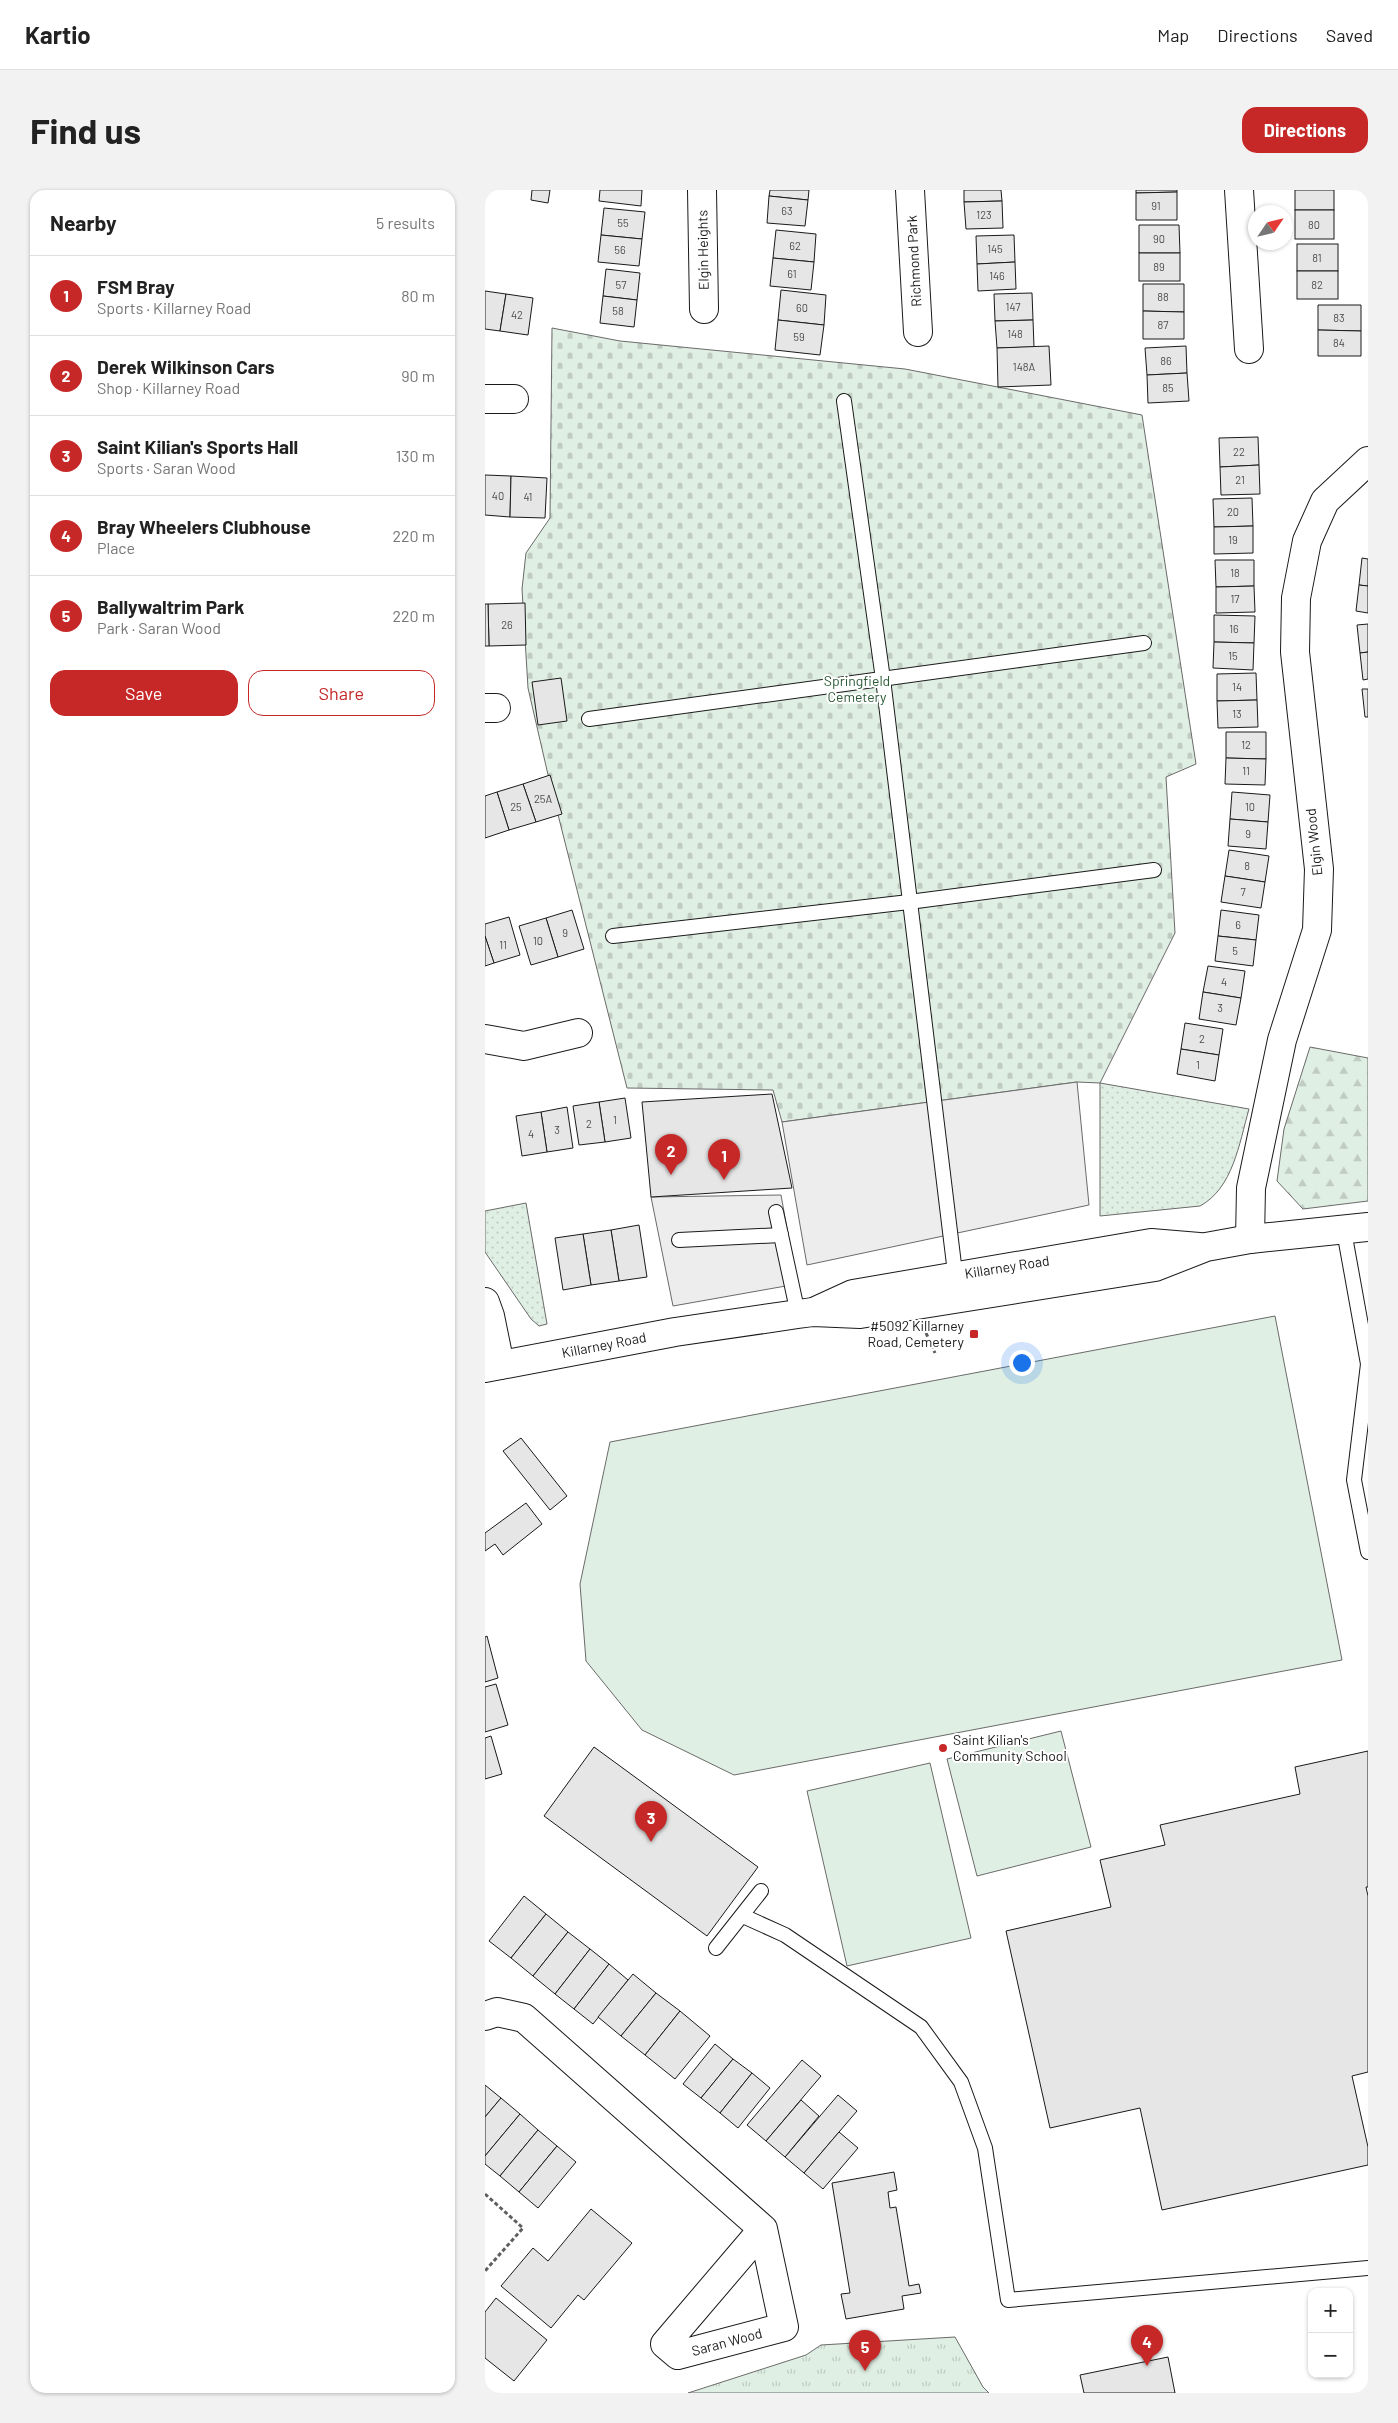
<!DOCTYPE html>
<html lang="en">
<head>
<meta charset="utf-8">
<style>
  :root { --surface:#fff; --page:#f2f2f2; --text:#222; --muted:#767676; --line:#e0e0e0; --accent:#c62828 }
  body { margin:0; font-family:Barlow,sans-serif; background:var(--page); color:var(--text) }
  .controls { position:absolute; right:15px; bottom:15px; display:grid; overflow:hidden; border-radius:10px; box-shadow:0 1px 4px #0004 }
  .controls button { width:45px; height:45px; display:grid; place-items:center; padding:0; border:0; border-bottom:1px solid var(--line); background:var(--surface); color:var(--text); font:25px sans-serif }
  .compass { position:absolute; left:763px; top:15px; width:45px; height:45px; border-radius:50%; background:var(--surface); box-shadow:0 1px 4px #0004; rotate:55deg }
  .you { position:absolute; left:536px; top:1172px; width:18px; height:18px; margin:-12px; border:4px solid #fff; border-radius:50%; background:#1a73e8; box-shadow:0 0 0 8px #1a73e833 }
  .badge { display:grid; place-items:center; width:32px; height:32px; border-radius:50%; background:var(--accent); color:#fff; font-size:16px; font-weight:700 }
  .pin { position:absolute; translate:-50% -41px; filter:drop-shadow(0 1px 2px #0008) }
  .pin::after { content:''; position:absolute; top:26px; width:18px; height:15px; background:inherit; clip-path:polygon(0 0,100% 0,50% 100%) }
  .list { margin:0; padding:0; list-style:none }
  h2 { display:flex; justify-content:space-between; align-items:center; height:65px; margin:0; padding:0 20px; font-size:21px }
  h2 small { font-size:16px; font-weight:400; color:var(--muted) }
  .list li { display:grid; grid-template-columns:32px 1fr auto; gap:15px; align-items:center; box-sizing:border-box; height:80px; padding:0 20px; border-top:1px solid var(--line) }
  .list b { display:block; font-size:19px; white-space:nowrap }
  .list p { margin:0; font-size:16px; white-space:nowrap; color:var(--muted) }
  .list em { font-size:16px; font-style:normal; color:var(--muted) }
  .actions { display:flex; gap:10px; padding:15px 20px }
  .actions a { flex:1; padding:11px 0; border:1px solid var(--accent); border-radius:15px; text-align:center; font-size:18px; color:var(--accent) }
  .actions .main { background:var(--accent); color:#fff }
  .map { position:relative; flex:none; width:883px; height:2203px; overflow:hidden; border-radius:15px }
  header { display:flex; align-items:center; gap:30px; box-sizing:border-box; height:70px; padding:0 25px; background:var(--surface); border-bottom:1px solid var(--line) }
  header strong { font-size:24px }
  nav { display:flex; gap:28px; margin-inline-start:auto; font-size:18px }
  .intro { display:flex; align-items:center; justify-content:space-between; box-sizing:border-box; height:120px; padding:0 30px }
  h1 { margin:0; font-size:35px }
  .button { padding:12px 22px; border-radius:15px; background:var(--accent); color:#fff; font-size:18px; font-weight:700 }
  main { display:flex; gap:30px; padding:0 30px }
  aside { flex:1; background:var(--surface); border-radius:15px; box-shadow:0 1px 4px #0004 }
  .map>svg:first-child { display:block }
  .grass { fill:url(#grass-dots); stroke:#6a6a6a }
  .forest { fill:url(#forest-firs); stroke:#6a6a6a }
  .cemetery { fill:url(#cemetery-stones); stroke:#6a6a6a }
  .park { fill:url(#park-tufts); stroke:#6a6a6a }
  .pitch { fill:#e0efe3; stroke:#6a6a6a }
  .parking { fill:#ededed; stroke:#6a6a6a }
  .building { fill:#e6e6e6; stroke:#1a1a1a }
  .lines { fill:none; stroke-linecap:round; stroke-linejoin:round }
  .service-casing { stroke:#1a1a1a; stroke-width:16 }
  .minor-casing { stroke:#1a1a1a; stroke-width:30 }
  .secondary-casing { stroke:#1a1a1a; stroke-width:30 }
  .path { stroke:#5f5f5f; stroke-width:3; stroke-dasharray:4 2.5; stroke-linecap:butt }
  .service { stroke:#fff; stroke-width:14 }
  .minor { stroke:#fff; stroke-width:28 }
  .secondary { stroke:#fff; stroke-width:28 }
  .poi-dot { fill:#c62828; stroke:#fff; stroke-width:2 }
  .labels { text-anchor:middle; stroke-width:4; stroke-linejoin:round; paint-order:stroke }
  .number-label { font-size:11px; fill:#4d4d4d }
  .street-label { font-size:14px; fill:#1a1a1a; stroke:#fff }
  .park-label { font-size:14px; fill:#2b5a34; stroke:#fff }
  .poi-label { font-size:14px; fill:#1a1a1a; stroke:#fff; text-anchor:end }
</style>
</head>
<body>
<header>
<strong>Kartio</strong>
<nav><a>Map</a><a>Directions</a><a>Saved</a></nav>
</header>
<div class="intro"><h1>Find us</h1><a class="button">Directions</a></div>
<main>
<aside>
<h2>Nearby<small>5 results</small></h2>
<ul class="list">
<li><span class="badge">1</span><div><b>FSM Bray</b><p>Sports · Killarney Road</p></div><em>80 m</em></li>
<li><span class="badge">2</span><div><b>Derek Wilkinson Cars</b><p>Shop · Killarney Road</p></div><em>90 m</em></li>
<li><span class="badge">3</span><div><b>Saint Kilian's Sports Hall</b><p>Sports · Saran Wood</p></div><em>130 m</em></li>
<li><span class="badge">4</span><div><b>Bray Wheelers Clubhouse</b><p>Place</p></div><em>220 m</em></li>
<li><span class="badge">5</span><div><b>Ballywaltrim Park</b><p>Park · Saran Wood</p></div><em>220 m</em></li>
</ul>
<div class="actions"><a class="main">Save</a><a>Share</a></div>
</aside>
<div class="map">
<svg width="883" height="2203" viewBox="0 0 883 2203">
  <defs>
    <pattern id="grass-dots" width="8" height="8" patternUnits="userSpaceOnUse" patternTransform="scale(1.25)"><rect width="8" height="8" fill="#e0efe3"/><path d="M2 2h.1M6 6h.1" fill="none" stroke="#c0ccc2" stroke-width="1.8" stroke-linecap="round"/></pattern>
    <pattern id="forest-firs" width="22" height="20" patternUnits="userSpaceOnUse" patternTransform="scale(1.25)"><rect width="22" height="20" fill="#e0efe3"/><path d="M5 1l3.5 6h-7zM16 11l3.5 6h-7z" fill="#c0ccc2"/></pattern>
    <pattern id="cemetery-stones" width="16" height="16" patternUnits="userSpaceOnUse" patternTransform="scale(1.25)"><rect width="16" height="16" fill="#e0efe3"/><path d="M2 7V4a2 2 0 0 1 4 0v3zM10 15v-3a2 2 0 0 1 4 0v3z" fill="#c0ccc2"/></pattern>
    <pattern id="park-tufts" width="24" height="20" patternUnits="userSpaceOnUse" patternTransform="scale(1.25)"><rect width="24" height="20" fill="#e0efe3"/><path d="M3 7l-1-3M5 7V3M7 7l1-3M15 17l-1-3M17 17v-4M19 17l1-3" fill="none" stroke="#c0ccc2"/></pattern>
  </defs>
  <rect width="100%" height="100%" fill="#fff"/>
  <g class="grass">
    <path d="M615,893l149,26c-10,35 -16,79 -49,97l-100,10z"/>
    <path d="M41,1013l21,121 -8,2 -8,-7 -46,-67v-41z"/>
  </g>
  <path class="forest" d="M825,857l58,11v143l-65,8 -26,-28 7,-52z"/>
  <path class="cemetery" d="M67,138l68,13 285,28 237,46 54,349 -30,13 9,156 -75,150 -23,-1 -295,40 -9,-32 -146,-2 -78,-309 -21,-91 -6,-99 4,-36 24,-35z"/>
  <path class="park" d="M470,2147l28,50 6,6h-301l118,-38 15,-10z"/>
  <g class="pitch">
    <path d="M790,1126l67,344 -608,115 -92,-45 -56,-69 -6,-77 30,-142z"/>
    <path d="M576,1541l30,116 -114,29 -30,-117z"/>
    <path d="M445,1573l41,175 -124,28 -40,-175z"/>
  </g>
  <g class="parking">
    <path d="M592,892l12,123 -282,60 -25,-143z"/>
    <path d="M296,1005l16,89 -124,22 -22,-109z"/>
  </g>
  <g class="building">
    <path d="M47,0h18l-2,13 -17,-3z"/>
    <path d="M115,0h42l-1,16 -42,-5z"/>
    <path d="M285,0h39l-1,10 -39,-4z"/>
    <path d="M479,0h37l1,11 -38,1z"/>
    <path d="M651,0h41v2l-41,1z"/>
    <rect x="810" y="0" width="39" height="20"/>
    <path d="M692,2v28h-41v-27z"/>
    <path d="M284,6l39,4 -3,26 -38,-3z"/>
    <path d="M517,11l1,27 -37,1 -2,-27z"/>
    <path d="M119,18l41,4 -3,27 -41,-4z"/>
    <rect x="810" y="20" width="39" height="29"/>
    <path d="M654,35h40l1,28h-41z"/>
    <path d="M291,40l40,4 -2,28 -41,-4z"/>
    <path d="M116,45l41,4 -3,27 -41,-4z"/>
    <path d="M529,45l1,27 -38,2 -1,-28z"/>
    <rect x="812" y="54" width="41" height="27"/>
    <rect x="654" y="63" width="41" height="28"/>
    <path d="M288,68l41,4 -3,28 -41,-4z"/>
    <path d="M530,72l1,27 -38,2 -1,-27z"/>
    <path d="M121,79l34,4 -3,27 -34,-4z"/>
    <rect x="812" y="81" width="41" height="28"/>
    <path d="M658,94h41v28l-41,-1z"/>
    <path d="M296,100l45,5 -2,30 -46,-5z"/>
    <path d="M0,101l21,3 -6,37 -15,-2z"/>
    <path d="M547,103l1,27 -38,1 -1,-27z"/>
    <path d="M21,104l27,4 -5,37 -28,-4z"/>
    <path d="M118,106l34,4 -3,27 -34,-4z"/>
    <path d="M833,115h43v26l-43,-1z"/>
    <path d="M658,121l41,1v27h-41z"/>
    <path d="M293,130l46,5 -4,30 -45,-5z"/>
    <path d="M548,130l1,27 -37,1 -2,-27z"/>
    <path d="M833,140l43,1v25h-43z"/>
    <path d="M564,156l2,39 -53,2 -1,-39z"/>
    <path d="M701,156l1,27 -40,2 -2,-27z"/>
    <path d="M702,183l2,28 -41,2 -1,-28z"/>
    <path d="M773,247l1,28 -39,2 -1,-29z"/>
    <path d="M774,275l1,29 -39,1 -1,-28z"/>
    <path d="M0,285l26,1 -1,41 -25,-2z"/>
    <path d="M26,286l36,2 -2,40 -35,-1z"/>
    <path d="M767,308l1,28 -39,1 -1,-28z"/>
    <path d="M768,336v27l-39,1v-27z"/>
    <path d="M877,368l6,1v27l-9,-1z"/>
    <path d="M730,370h39v26l-38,1z"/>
    <path d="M874,395l9,1v27l-12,-2z"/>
    <path d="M769,396l1,26 -39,1v-26z"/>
    <path d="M40,413l1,42 -37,1 -1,-42z"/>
    <path d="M0,414h3l1,42h-4z"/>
    <path d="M729,425l41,1 -1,27 -40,-1z"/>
    <path d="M883,434v28l-8,1 -3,-28z"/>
    <path d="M729,452l40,1 -1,27 -40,-2z"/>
    <path d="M883,462v27l-5,1 -3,-27z"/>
    <path d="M771,483l1,27 -40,1v-27z"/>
    <path d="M76,488l6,43 -29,4 -6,-43z"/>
    <path d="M877,499h6v28h-3z"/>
    <path d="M772,510l1,27 -40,1 -1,-27z"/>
    <path d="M741,542h40v27l-40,-1z"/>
    <path d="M741,568l40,1 -1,26 -40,-1z"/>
    <path d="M65,585l12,39 -26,8 -13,-38z"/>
    <path d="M38,594l13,38 -27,8 -12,-38z"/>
    <path d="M12,602l12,38 -24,8v-42z"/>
    <path d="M747,602l38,3 -2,27 -38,-3z"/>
    <path d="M745,629l38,3 -2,27 -38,-3z"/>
    <path d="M744,660l40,6 -4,26 -40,-6z"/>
    <path d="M740,686l40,6 -4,26 -40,-6z"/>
    <path d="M87,720l12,39 -26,8 -12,-39z"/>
    <path d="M736,720l38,5 -3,25 -38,-4z"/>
    <path d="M24,727l11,38 -26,8 -9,-27v-12z"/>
    <path d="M61,728l12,39 -27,8 -12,-39z"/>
    <path d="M0,746l9,27 -9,3z"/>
    <path d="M733,746l38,4 -3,26 -38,-5z"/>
    <path d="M723,776l37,5 -4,27 -38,-6z"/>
    <path d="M718,802l38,6 -5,27 -37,-6z"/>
    <path d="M700,833l38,6 -4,26 -38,-6z"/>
    <path d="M696,859l38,6 -4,26 -38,-7z"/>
    <path d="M287,904l20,94 -141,9 -9,-95z"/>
    <path d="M140,908l6,40 -26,4 -6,-40z"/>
    <path d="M114,912l6,40 -26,3 -6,-39z"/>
    <path d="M82,917l6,41 -26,4 -6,-40z"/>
    <path d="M56,922l6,40 -25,4 -6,-40z"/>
    <path d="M154,1035l8,52 -28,4 -8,-51z"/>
    <path d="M126,1040l8,51 -28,4 -8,-51z"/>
    <path d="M98,1044l8,51 -28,5 -8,-52z"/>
    <path d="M36,1248l46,58 -17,14 -47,-59z"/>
    <path d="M41,1313l16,21 -39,31 -8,-11 -10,7v-18z"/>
    <path d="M2,1446l11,42 -13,4v-45z"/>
    <path d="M11,1494l12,41 -23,7v-45z"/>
    <path d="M6,1546l11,38 -17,5v-41z"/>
    <path d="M109,1557l164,120 -51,69 -163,-120z"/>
    <path d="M883,1561v136h-2l2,9v176l-16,4 16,71v18l-206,45 -22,-102 -90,20 -44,-197 105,-24 -11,-47 65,-15 -5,-20 140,-31 -5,-27z"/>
    <path d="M39,1706l22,18 -35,44 -22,-17z"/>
    <path d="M61,1724l22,18 -35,44 -22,-18z"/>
    <path d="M83,1742l22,17 -35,45 -22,-18z"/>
    <path d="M105,1759l19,15 -35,45 -19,-15z"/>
    <path d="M124,1774l19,16 -35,44 -19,-15z"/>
    <path d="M148,1784l23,19 -35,43 -23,-19z"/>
    <path d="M171,1803l24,18 -35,44 -24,-19z"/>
    <path d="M195,1821l30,25 -35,43 -30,-24z"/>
    <path d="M230,1854l18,15 -32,39 -18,-14z"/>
    <path d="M248,1869l19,14 -32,40 -19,-15z"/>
    <path d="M317,1870l19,16 -55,65 -19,-16z"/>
    <path d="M267,1883l18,15 -32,40 -18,-15z"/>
    <path d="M0,1895l16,13 -16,19z"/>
    <path d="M353,1905l19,16 -53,62 -19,-16z"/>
    <path d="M16,1908l19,16 -35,42v-39z"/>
    <path d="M316,1910l18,16 -34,41 -19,-16z"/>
    <path d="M35,1924l18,16 -38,46 -15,-12v-8z"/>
    <path d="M53,1940l19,16 -38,46 -19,-16z"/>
    <path d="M354,1942l19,16 -35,41 -19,-16z"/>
    <path d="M72,1956l19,16 -38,46 -19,-16z"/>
    <path d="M409,1982l3,18 -9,2 2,16 6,-1 13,79 10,-2 2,9 -19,3 2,13 -58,10 -5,-25 9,-1 -18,-110z"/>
    <path d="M106,2019l41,34 -48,57 -6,-5 -27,33 -50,-42 32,-38 15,13z"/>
    <path d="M11,2108l51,42 -33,41 -29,-23v-46z"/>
    <path d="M683,2167l7,36h-91l-4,-18z"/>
  </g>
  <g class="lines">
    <defs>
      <g id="service">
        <path d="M359,211l39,278 73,602"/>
        <path d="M104,529l555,-76"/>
        <path d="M128,746l296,-34 245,-32"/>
        <path d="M291,1022l22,102"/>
        <path d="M859,1041l24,133 -14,116 14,72"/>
        <path d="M194,1050l102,-5"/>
        <path d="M258,1726l42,19 136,92 40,55 24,66 23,152 360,-32"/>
        <path d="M231,1758l45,-57"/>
      </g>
      <g id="minor">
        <path d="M217,0l2,119"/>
        <path d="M425,0l8,142"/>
        <path d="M754,0l10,159"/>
        <path d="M0,209h29"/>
        <path d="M0,518h11"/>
        <path d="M0,849l39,7 54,-13"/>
        <path d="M765,1049l1,-51 31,-148 35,-110 2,-61 -24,-217 1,-54 11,-57 18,-40 43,-40"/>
        <path d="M0,1112l5,14 10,49"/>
        <path d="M0,1826l12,-4 27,6 239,211 21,98 -106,28 -13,-11 98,-115"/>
      </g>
      <g id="secondary">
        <path d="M333,1120l35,-16 298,-51 48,4"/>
        <path d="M0,1178l190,-36 123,-18 15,-2 47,2 295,-47 51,-20 44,-8 118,-12"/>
      </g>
    </defs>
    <use href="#service" class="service-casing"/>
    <use href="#minor" class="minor-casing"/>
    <use href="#secondary" class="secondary-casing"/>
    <g class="path">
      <path d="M441,1143l9,20"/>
      <path d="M0,2004l38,34 -38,43"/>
    </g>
    <use href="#service" class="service"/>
    <use href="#minor" class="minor"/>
    <use href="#secondary" class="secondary"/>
  </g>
  <g class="poi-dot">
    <rect x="484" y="1139" width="10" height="10" rx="2.5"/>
    <circle cx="458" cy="1558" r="5"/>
  </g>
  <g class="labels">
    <g class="number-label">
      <text x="671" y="20">91</text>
      <text x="302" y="25">63</text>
      <text x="499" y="29">123</text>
      <text x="138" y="37">55</text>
      <text x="829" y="39">80</text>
      <text x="674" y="53">90</text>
      <text x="310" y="60">62</text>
      <text x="510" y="63">145</text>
      <text x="135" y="64">56</text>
      <text x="832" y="72">81</text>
      <text x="674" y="81">89</text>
      <text x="307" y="88">61</text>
      <text x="512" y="90">146</text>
      <text x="136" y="99">57</text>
      <text x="832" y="99">82</text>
      <text x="678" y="111">88</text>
      <text x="528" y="121">147</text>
      <text x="317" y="122">60</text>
      <text x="133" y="125">58</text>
      <text x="32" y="129">42</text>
      <text x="854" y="132">83</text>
      <text x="678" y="139">87</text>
      <text x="530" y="148">148</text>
      <text x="314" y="151">59</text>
      <text x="854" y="157">84</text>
      <text x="681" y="175">86</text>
      <text x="539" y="181">148A</text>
      <text x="683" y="202">85</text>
      <text x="754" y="266">22</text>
      <text x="755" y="294">21</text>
      <text x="13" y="310">40</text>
      <text x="43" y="311">41</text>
      <text x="748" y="326">20</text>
      <text x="748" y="354">19</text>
      <text x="750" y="387">18</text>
      <text x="750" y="413">17</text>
      <text x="22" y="439">26</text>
      <text x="749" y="443">16</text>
      <text x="748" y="470">15</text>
      <text x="752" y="501">14</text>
      <text x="752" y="528">13</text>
      <text x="761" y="559">12</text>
      <text x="761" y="585">11</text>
      <text x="58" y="613">25A</text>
      <text x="31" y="621">25</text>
      <text x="765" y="621">10</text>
      <text x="763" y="648">9</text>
      <text x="762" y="680">8</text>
      <text x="758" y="706">7</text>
      <text x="753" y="739">6</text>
      <text x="80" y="747">9</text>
      <text x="53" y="755">10</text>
      <text x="18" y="759">11</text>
      <text x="750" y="765">5</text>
      <text x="739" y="796">4</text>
      <text x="735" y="822">3</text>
      <text x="717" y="853">2</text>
      <text x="713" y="879">1</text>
      <text x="130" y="934">1</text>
      <text x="104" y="938">2</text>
      <text x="72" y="944">3</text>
      <text x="46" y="948">4</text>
    </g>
    <g class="street-label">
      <text transform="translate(218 60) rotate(-91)" y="5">Elgin Heights</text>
      <text transform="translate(429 71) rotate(-93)" y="5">Richmond Park</text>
      <text transform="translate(829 652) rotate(-96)" y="5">Elgin Wood</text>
      <text transform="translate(522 1077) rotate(-9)" y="5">Killarney Road</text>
      <text transform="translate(119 1155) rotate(-11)" y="5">Killarney Road</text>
      <text transform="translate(242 2152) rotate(-15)" y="5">Saran Wood</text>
    </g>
    <g class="park-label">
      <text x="372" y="496">Springfield<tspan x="372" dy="16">Cemetery</tspan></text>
    </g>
    <g class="poi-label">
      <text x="479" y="1141">#5092 Killarney<tspan x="479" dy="16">Road, Cemetery</tspan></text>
      <text x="468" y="1555" text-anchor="start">Saint Kilian's<tspan x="468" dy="16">Community School</tspan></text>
    </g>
  </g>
</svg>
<div class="controls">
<button>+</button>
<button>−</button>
</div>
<svg class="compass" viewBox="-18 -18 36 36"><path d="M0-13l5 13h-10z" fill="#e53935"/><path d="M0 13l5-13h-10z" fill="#767676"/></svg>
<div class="you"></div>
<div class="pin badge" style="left:239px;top:990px">1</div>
<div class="pin badge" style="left:186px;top:985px">2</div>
<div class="pin badge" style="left:166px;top:1652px">3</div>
<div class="pin badge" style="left:662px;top:2176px">4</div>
<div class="pin badge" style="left:380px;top:2181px">5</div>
</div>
</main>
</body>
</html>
